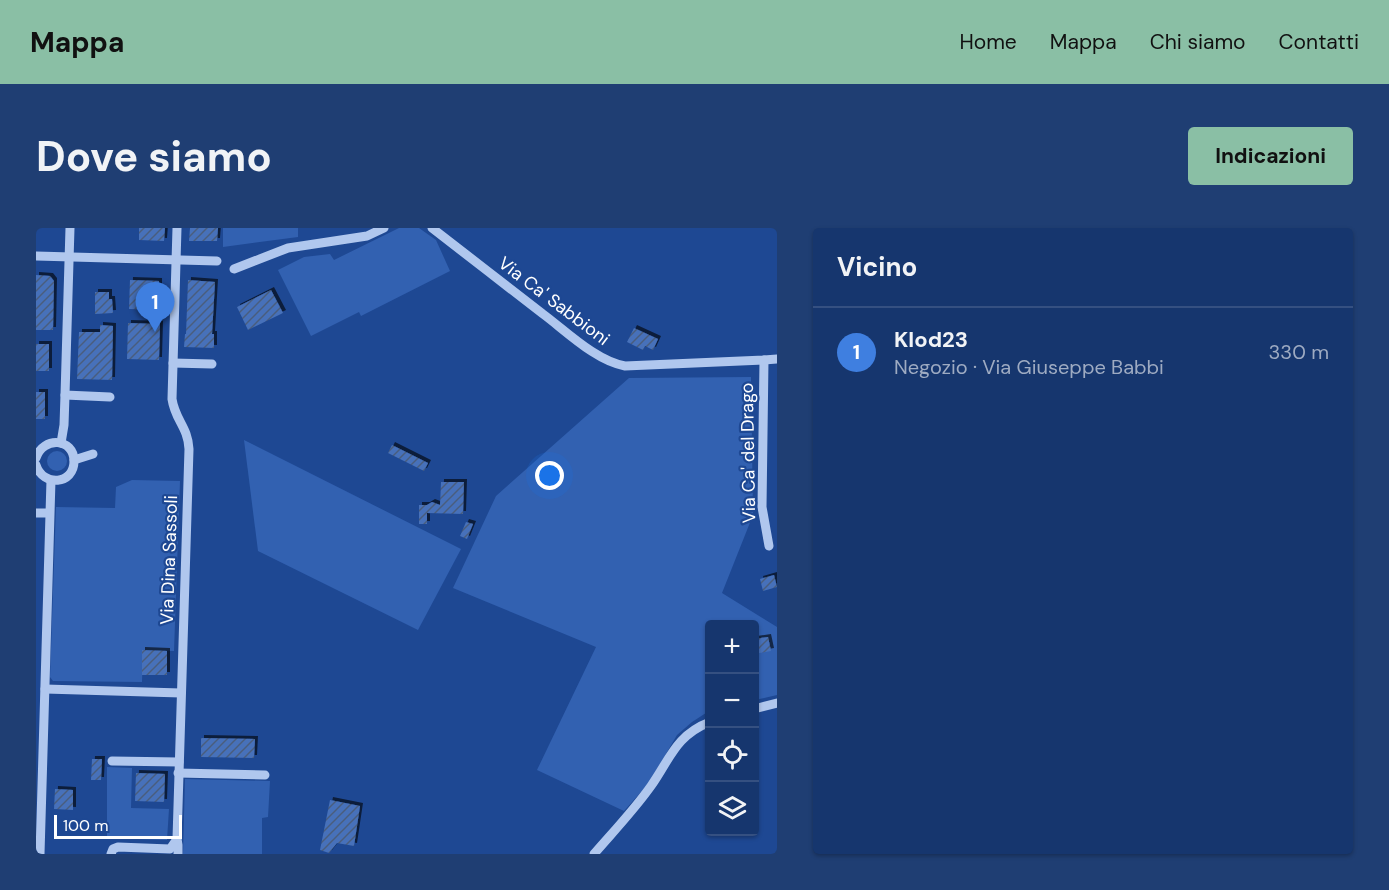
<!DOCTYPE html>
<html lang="it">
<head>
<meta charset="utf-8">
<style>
  :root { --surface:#16366e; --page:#1f3e73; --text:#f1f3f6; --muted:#9eabc2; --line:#355081; --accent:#8abfa5 }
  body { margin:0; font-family:"DM Sans",sans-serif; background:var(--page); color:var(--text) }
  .controls { position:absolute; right:18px; bottom:18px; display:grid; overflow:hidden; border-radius:6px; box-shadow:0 2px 4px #0004 }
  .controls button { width:54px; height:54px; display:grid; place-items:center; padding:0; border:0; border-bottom:2px solid var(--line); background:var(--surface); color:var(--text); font:30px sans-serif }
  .scale { position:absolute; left:18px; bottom:15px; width:128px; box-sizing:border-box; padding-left:6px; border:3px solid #fff; border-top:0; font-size:16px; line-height:21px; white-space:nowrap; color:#fff; -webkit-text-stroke:4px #1e4893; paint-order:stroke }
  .you { position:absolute; left:514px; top:248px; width:21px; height:21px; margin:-15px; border:4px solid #fff; border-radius:50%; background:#1a73e8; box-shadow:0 0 0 9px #1a73e833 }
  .badge { display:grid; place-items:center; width:39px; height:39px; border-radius:50%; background:var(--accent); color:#fff; font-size:20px; font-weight:700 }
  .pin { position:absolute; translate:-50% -50px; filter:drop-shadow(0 2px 3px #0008) }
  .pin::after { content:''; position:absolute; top:32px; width:21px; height:18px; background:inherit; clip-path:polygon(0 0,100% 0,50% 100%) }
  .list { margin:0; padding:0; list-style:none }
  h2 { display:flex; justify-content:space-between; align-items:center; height:78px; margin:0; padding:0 24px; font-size:26px }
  h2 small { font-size:20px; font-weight:400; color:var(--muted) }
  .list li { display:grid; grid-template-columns:39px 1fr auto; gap:18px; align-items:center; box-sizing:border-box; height:90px; padding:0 24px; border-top:2px solid var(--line) }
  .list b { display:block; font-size:22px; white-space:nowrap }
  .list p { margin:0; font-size:20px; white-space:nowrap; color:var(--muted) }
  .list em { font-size:20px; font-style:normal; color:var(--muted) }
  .icon { flex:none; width:33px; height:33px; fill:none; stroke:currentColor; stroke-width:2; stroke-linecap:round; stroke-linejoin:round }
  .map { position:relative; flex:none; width:741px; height:626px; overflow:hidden; border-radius:6px }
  header { display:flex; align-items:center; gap:36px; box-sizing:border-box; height:84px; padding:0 30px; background:var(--accent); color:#111 }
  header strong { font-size:28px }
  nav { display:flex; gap:33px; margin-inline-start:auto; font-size:21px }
  .intro { display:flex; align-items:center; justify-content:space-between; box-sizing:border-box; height:144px; padding:0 36px }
  h1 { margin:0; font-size:42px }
  .button { padding:15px 27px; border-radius:6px; background:var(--accent); color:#111; font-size:21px; font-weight:700 }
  main { display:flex; gap:36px; padding:0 36px }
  aside { flex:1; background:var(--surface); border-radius:6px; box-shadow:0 2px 4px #0004 }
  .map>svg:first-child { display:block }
  .grass { fill:#3261b1 }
  .building { fill:url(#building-hatch); filter:url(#shadow) }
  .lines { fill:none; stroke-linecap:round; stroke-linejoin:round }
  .minor { stroke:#b0c7ee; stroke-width:9 }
  .labels { text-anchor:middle; stroke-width:4.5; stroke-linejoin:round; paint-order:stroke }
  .street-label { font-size:18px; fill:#fff; stroke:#1e4893 }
</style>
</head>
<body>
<header>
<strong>Mappa</strong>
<nav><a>Home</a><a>Mappa</a><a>Chi siamo</a><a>Contatti</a></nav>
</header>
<div class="intro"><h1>Dove siamo</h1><a class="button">Indicazioni</a></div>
<main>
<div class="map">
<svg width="741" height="626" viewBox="0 0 741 626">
  <defs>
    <pattern id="building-hatch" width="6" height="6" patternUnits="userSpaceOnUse" patternTransform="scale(1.5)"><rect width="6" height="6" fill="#4671ba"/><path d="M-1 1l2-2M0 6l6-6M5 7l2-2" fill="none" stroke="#495d7e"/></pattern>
    <filter id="shadow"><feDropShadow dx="3" dy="-3" stdDeviation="0" flood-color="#0009"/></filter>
  </defs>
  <rect width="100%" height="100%" fill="#1e4893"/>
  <g class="grass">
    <path d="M187,0h75v9l-75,10z"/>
    <path d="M363,0h20l17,12 14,31 -89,45 -2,-4 -48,24 -33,-66 26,-13 26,-3 4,6z"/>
    <path d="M715,149l2,138 -31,78 55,34v68l-22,5 -1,-75h-44l-1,86 -17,11 -15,13 -28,48 -25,28 -87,-41 59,-123 -143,-59 43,-92 133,-118z"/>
    <path d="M208,212l217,109 -43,81 -160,-79z"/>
    <circle cx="21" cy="233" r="10"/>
    <path d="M96,252l48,1 -6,170 -31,-1 -1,32 -89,-1 -3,-4 6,-170 59,1 1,-21z"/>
    <path d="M71,539l25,1 -1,40 38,1 -2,31 -60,-2z"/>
    <path d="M149,551l85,2 -2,36 -6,1v36h-79z"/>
  </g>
  <g class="building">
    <path d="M103,0h26l-1,13 -25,-1z"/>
    <path d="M154,0h28l-1,13h-28z"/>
    <path d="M0,47l14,1 4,5 -1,49h-17z"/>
    <path d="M94,52l29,1v29l-30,-1z"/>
    <path d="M152,52l27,2 -3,52h2v14l-30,-1 1,-13h1z"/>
    <path d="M235,62l12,23 -35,17 -11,-23z"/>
    <path d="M59,64h14v7h3l1,14 -18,1z"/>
    <path d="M92,95l32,1 -1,36 -32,-1z"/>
    <path d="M64,97l13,1 -1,54 -35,-1 2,-47h21z"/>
    <path d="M598,100l24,11 -5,11 -8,-4 -2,4 -16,-8z"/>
    <rect x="0" y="116" width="13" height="27"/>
    <rect x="0" y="164" width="9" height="27"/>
    <path d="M356,217l36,18 -4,8 -36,-18z"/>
    <path d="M405,254h23l-1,32 -36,-1v11h-8v-19h8l5,-3 8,3z"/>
    <path d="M430,294l7,2 -6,15 -7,-3z"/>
    <path d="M738,347l3,12 -14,4 -3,-12z"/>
    <path d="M732,409l3,14 -17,3v-15z"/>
    <path d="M106,422l25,1v24h-25z"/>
    <path d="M165,510l54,1 -1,19 -53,-1z"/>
    <path d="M56,531h10l-1,21h-10z"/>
    <path d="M100,545l29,1 -1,28 -29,-1z"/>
    <path d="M19,561l18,1v20l-19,-1z"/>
    <path d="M294,572l30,6 -6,40 -17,-3 -8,10 -9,-3z"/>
  </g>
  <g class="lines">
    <g class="minor">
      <path d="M34,0l-5,167 45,2"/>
      <path d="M141,0l-5,171c3,21 16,28 17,50l-12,390 1,6v9"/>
      <path d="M396,0c37,29 74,57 111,86 23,17 53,47 82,52l139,-6 13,-1"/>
      <path d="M0,28l181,5"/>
      <path d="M198,41l54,-21 79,-12 17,-8"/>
      <path d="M728,132l-2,147 7,39"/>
      <path d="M137,135l39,1"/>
      <path d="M25,215l3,-18 1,-30"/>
      <path d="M0,230c7,-22 38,-20 38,3 0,24 -31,26 -38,4"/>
      <path d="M38,232l19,-6"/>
      <path d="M0,285h13"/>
      <path d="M9,461l136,4"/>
      <path d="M718,481l23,-6"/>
      <path d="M76,533l67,1"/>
      <path d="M142,545l87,2"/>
      <path d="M4,626l11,-374"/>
      <path d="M75,626l2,-5 5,-2 52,2 7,-10"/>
      <path d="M558,626c19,-22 40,-44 57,-68 19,-27 25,-51 59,-64"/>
    </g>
  </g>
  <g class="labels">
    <g class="street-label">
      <text transform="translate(518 73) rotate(37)" y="6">Via Ca' Sabbioni</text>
      <text transform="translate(712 225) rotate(-91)" y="6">Via Ca' del Drago</text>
      <text transform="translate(133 332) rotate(-88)" y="6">Via Dina Sassoli</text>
    </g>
  </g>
</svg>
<div class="controls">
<button>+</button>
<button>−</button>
<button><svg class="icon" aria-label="locate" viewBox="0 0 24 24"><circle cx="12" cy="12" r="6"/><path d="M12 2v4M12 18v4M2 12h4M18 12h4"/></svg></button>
<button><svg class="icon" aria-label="layers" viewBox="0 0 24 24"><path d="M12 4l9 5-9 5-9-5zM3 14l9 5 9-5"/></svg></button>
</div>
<div class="scale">100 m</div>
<div class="you"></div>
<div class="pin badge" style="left:119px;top:104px;background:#3f7fe0">1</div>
</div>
<aside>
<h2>Vicino<small></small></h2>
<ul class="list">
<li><span class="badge" style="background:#3f7fe0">1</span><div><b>Klod23</b><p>Negozio · Via Giuseppe Babbi</p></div><em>330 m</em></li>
</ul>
</aside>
</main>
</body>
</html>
